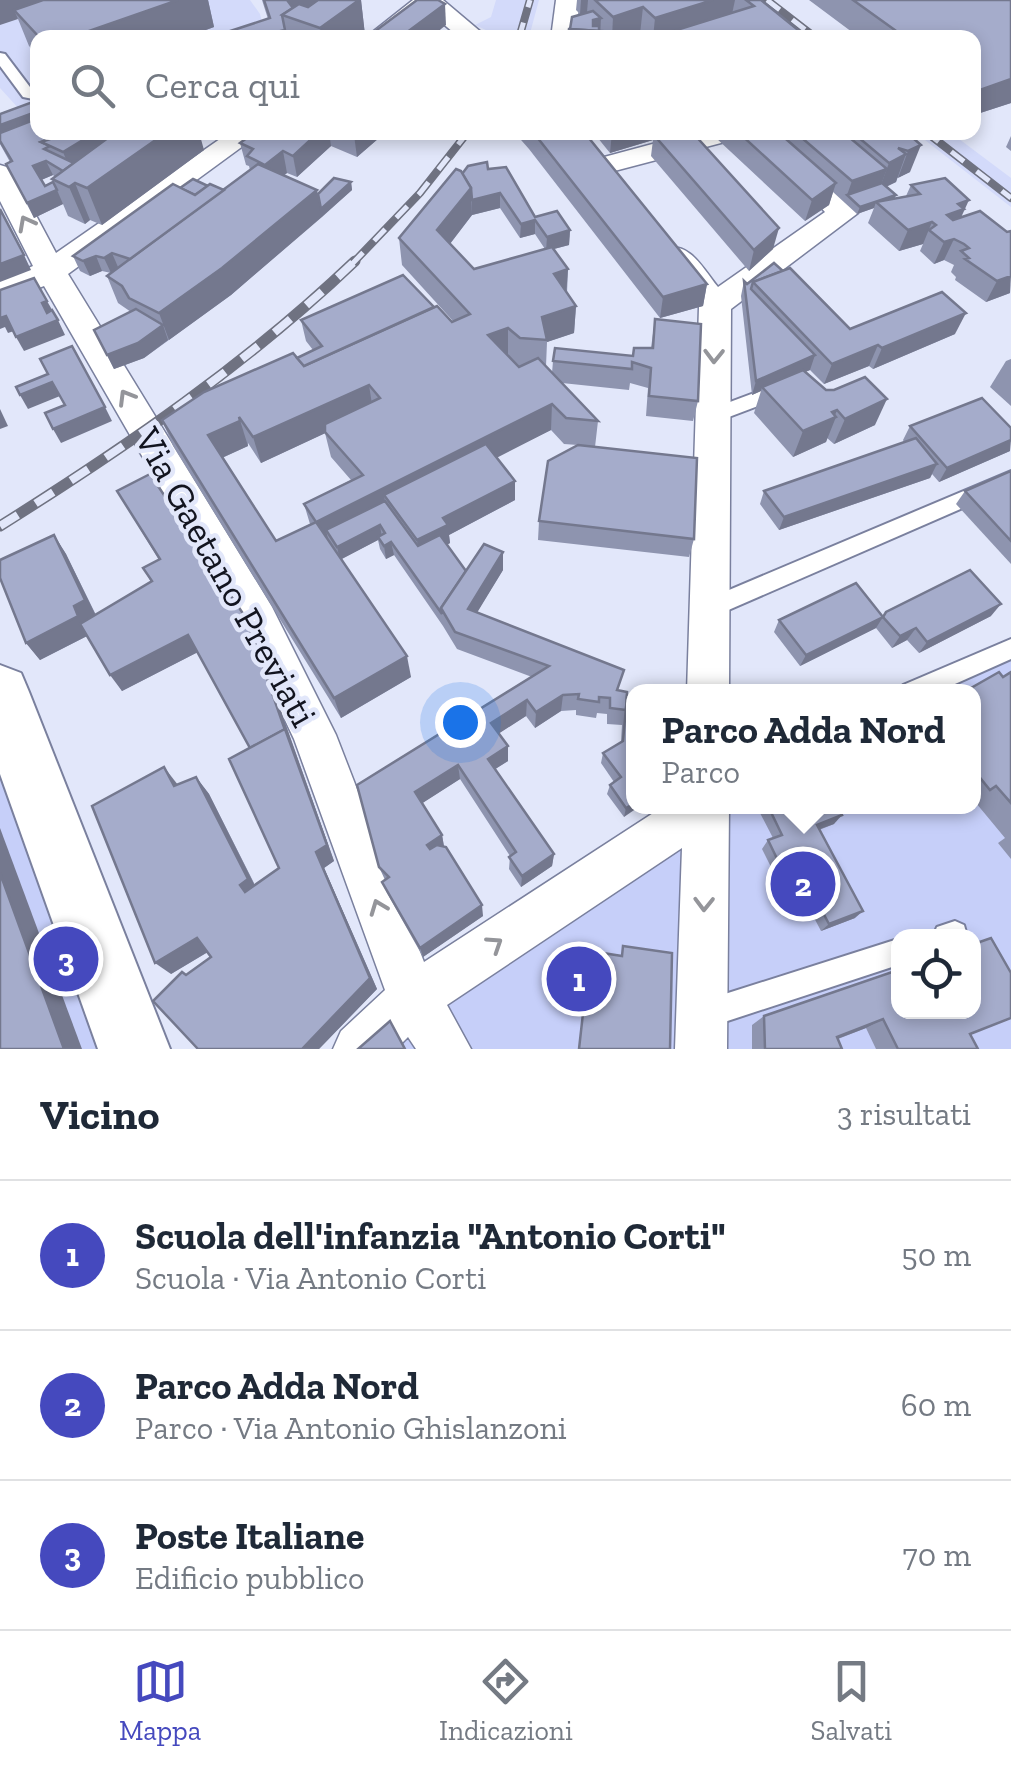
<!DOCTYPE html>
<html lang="it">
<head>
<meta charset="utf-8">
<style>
  :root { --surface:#fff; --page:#f6f6f7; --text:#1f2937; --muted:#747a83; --line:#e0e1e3; --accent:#4549be }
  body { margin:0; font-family:"Zilla Slab",serif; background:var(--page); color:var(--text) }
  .controls { position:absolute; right:30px; bottom:30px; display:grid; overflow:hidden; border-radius:20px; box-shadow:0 5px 15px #0003 }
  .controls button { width:90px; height:90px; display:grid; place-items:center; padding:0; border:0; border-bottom:2px solid var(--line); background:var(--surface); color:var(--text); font:50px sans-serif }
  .you { position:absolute; left:460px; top:722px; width:35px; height:35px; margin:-25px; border:8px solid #fff; border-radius:50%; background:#1a73e8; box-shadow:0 0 0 15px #1a73e833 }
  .badge { display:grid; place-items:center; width:65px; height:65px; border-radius:50%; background:var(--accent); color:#fff; font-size:32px; font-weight:700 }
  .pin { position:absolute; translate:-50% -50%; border:5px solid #fff; box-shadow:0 2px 10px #0006 }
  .popup { position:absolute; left:626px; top:684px; width:355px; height:130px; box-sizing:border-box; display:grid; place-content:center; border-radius:20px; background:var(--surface); filter:drop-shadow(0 2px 8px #0005); font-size:32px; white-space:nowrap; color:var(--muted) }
  .popup b { font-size:38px; color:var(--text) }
  .popup::after { content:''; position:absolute; left:50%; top:100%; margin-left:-20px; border:20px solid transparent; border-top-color:var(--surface) }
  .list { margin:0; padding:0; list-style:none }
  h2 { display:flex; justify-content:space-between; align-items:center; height:130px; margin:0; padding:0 40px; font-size:42px }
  h2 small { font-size:32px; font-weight:400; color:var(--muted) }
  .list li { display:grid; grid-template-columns:65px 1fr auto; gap:30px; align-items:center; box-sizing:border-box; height:150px; padding:0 40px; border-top:2px solid var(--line) }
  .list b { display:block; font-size:38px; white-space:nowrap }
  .list p { margin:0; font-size:32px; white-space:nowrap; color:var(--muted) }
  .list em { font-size:32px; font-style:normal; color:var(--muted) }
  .icon { flex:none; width:55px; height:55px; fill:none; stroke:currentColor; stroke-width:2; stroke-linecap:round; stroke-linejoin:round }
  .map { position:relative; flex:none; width:1011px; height:1049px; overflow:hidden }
  .search { position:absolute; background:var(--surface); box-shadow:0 5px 15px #0003; left:30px; right:30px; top:30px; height:110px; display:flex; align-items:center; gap:25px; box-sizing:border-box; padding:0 35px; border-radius:20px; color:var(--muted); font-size:38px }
  .sheet { height:580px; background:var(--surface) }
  nav { display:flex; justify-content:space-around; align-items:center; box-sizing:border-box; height:140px; border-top:2px solid var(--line); background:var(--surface); font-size:28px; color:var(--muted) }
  nav a { display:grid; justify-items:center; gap:5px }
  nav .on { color:var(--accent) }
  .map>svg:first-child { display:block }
  .built { fill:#d3dafa }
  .green { fill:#c6cff9; fill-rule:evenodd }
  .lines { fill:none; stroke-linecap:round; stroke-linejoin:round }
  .service-casing { stroke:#7a809e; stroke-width:4 }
  .minor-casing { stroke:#7a809e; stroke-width:3 }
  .secondary-casing { stroke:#7a809e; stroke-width:4 }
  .service { fill:#fff; fill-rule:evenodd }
  .minor { fill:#fff; fill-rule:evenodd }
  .secondary { fill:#fff; fill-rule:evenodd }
  .rail-far1-casing { stroke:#6f7281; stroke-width:8 }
  .rail-casing { stroke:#6f7281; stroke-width:11 }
  .rail-far1 { stroke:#e2e7fa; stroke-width:5; stroke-dasharray:16; stroke-linecap:butt }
  .rail { stroke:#e2e7fa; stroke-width:8; stroke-dasharray:21; stroke-linecap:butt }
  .wall { fill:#8e94af; fill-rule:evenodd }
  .shaded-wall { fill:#74788e }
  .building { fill:#a5accb; stroke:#74788e; stroke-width:2.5 }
  .oneway { stroke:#94959a }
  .labels { text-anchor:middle; stroke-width:9; stroke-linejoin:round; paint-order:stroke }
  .street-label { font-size:38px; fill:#12141f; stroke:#e2e7fa }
</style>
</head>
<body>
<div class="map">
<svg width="1011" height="1049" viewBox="0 0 1011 1049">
  <rect width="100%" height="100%" fill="#e2e7fa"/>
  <g class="built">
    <path d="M0,0h250l10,14 5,20 -10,4h-217l-1,66 -17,6 -20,-22z"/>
    <path d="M496,0h43l-10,37h-28l-26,-12 16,-8z"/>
    <path d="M916,133h35l60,45v29z"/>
  </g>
  <g class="green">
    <path d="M1011,644v405h-649l350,-242 261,-1v-114l-63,-1zM898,936h76v76h-76z"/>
    <path d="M0,713l143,336h-143z"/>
  </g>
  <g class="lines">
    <defs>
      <g id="service">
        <path d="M0,53l5,1 28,37 5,1v8l-15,-3 -23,-31z"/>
        <path d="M781,383l6,2 3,5 -3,5 -74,28 -9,-7 2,-5z"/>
        <path d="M1011,471v16l-294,128 -7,2 -7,-2 -4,-7 4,-7z"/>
        <path d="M1011,639v20l-74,33h-37l3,-7z"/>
        <path d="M955,921l9,4 3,11h-34l4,-9z"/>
        <path d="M898,939v26l-195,64 -10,-4 -4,-10 4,-10 10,-4z"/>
      </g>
      <g id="minor">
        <path d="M413,0h30l45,38h-28l-32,-27 -35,27h-28z"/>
        <path d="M556,0h24l-5,38h-24z"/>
        <path d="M230,132h32l-194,142 204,333 64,128 88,227 240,-156h65l-2,243h-52l7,-201 -235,157 24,44h-55l-8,-12 -12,12h-63l8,-18 44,-41 -91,-251 -51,-108 -199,-345 -44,17v-23l33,-14 -33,-65v-36l10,3 4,6 42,79z"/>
        <path d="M697,132h46l-3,6 -137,36 -14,-8 4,-6z"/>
        <path d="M752,132h29l77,81 -127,96 -2,383h-42l12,-385 -39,-52 4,-7c26,-7 39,21 54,39l107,-75z"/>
      </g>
      <path id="secondary" d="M0,665l21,8 8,19 141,357h-72l-98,-275z"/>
    </defs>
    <use href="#service" class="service-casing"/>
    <use href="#minor" class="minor-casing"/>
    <use href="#secondary" class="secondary-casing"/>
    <use href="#service" class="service"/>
    <use href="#minor" class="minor"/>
    <use href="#secondary" class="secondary"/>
    <defs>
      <g id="rail-far1">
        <path d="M767,0l49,38"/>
        <path d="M519,38l11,-38"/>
        <path d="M926,132l85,66"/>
        <path d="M352,264l68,-71 48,-61"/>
      </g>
      <path id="rail" d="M0,526c126,-79 247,-162 355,-265"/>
    </defs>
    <use href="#rail-far1" class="rail-far1-casing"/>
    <use href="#rail" class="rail-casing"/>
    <use href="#rail-far1" class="rail-far1"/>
    <use href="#rail" class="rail"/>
  </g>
  <g class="wall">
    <path d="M0,0h208l6,27 -30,11h-146v17l-9,-9 -11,-27z"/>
    <path d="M262,0h99l4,35 -3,3h-143l-1,-3 50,-16z"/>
    <path d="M577,0h184l47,38h-164l-4,-4 -72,4 19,-25 -7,1 -4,-4z"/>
    <path d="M809,0h202v103l-37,12v-77h-114z"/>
    <path d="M38,100l166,50 -102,75 -12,-5 -5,4 -17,-8 -5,-12 -29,14 -28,-54 4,-2 -10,-18v-30zM53,175l2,2 -3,2 1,3 -8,4 -4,-6z"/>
    <path d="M255,132h124v6l-22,19 -26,-11 -34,31 -10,-4 -3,2 34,19 33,-12 1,8 -121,105 -87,63 -30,11 -20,-39 37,-18 -13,-9 -11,-27 11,-8 -7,5 -9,-2 -12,5 -10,-5 -7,-15 107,-68 28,-2 16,4 26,-20 -1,-4 -3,-1 -6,-22z"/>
    <path d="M514,132h70l123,152 -4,22 -43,12 -131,-169z"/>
    <path d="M593,132h99l81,117 -24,22 -98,-115 2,-16 -43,13z"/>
    <path d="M717,132h189l4,40 -13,6 -1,4 -10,5 10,8 -2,3 12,-2 5,-11 50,32 49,76 -24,9 -31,-22 1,-3 -5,-5 3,-7 -10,-5 -10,4 -14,-13 3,-7 -24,7 -31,-28 6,-15 -17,6 -24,-22 -4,13 -24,16 -89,-83z"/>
    <path d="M1011,136v15l-5,-4z"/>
    <path d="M488,169l47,48 35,13 -1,15 -15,4 14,20 -1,24 9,13 -2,27 -27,9 -1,24 6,7 1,-12 79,-5 19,-8 4,-29 43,82 -5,20 -47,-5 2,-28 -18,-5 -1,7 -67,-7 36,38 -3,26 99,92 -5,18 -151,-17 1,-19 39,-76 -14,-1 -13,-14 -55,27 19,43 -66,35 1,8 -3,2 19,26 37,-1 -26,42 142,79 8,1 6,114 -9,11 -17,-23 3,-9 4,-3 -13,-19 2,-10 18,-11 1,-17 -15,-1v-10l-10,-1 -1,5 -20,-3v-5l-15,1 -26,17 -9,-12 -27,17 9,28 -13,8 59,85 -2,12 -31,21 -12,-18 1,-13 -50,-77 -38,24 20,32 2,11 39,70 -60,41 -36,-64 -5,-11 3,-2 -6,-13 -22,-82 175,-108 -75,-28 -14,-23 -49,-71 -8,4 -6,-10 -2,-9 -37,19 70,118 -70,41 -168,-272 -11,-26 151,-70 -7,-9 -5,-21 132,-13 19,15 1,-1 -51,-56 -3,-27 63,-64zM500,208l20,30 15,-4 10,15 -71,20 -24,-25 22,-29zM325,433l6,24 20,23 -47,24 6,20 -34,17 -54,-83 26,-12v-3l13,20z"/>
    <path d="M774,263l76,66 105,5 -82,35 -4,-3 -45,18 -14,-14 -5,2 21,18 49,35 -41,19 -7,-6 -1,4 -33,15 -39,-44 7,-22 -9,4 -11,-99 3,-15 3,3z"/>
    <path d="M1011,359v47l-21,-19 16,-26z"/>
    <path d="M910,426l100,25 -71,31 -7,-8 -2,4 -151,52 -19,-26 4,-13 140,-49 -1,-2z"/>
    <path d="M1011,471v93l-55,-60 9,-13z"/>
    <path d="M117,491l137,144 80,226 -10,7 53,121 -58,60h-121l-12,-74 25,-18 -3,-5 -37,22 7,-190 18,-7 13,17 46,91 24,-17 -29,-120 -52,-96 -76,39 -35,-55 -47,24 -14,-17 28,-108 12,19 30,61 55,-33 -8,-14 16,-8z"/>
    <path d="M991,616l-72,37 -12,-13 -15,8 -16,-20 -76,38 -26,-34 5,-12 104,-3 -4,7 4,-7z"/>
    <path d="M1011,672v187l-13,-16 7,-5 -29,-35 -3,2v-113z"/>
    <path d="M764,806h73l-3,18 -15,6 36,88 -34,13 -31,-59 -14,5 -14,-28 6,-9 5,-2 -13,-25z"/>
    <path d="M898,970l72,64 8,15h-102l-10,-21 -28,11 4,10h-90v-24l12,-9z"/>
  </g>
  <g class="shaded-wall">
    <path d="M0,0h59l-45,10 4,9 -18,6z"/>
    <path d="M178,0h30l6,27 -30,11h-115z"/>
    <path d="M282,0h63l-60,14z"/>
    <path d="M359,0h2l4,35 -3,3h-40l-2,-10z"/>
    <path d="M581,0h7l-1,12 -7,2z"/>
    <path d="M713,0h22l-4,19 -57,19h-21l2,-20z"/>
    <path d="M445,4l1,21 -16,13h-27l-1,-2z"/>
    <path d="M643,7l-3,27 -10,4h-18l1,-21z"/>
    <path d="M601,18l-1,15 -8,2 1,-15z"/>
    <path d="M285,30l2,8h-36z"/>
    <path d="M1011,79v24l-37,12v-11l6,-14z"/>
    <path d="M33,113l5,9 -38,19v-16z"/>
    <path d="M96,132h40l-64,42 -9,-22z"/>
    <path d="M167,132h32l5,18 -102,75 -15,-37 -12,-5 15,37 -5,4 -16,-37 -3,-1 28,-14 4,9z"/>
    <path d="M319,132h10l2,14 -34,31 -4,-21z"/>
    <path d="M358,132h21v6l-22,19 -3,-22z"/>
    <path d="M612,132h64l-22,3 -1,5 -43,13z"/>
    <path d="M921,145l-11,27 -12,6 10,-27z"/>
    <path d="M283,151l4,22 -17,13 -5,-21z"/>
    <path d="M906,154l-10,28 -17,8 10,-27z"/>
    <path d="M46,161l7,14 -14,6 -6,-15z"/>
    <path d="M887,169l-8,21 -32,5 5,-14z"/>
    <path d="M351,182l1,8 -30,27 -91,78 -62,45 -10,-27 158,-123 4,19z"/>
    <path d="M836,183l-7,22 -24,16 7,-21z"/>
    <path d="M471,188l1,27 -33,43 -2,-28z"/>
    <path d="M57,190l6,14 -29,14 -7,-15z"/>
    <path d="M500,193v15l-28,7v-15z"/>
    <path d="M896,195l-3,7h-17l-2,6 -17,6 3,-7z"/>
    <path d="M969,200l-10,22 -5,8 -7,-15 11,-11z"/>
    <path d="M535,220v14l-15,4 1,-14z"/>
    <path d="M932,222l-9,22 -24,7 9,-21z"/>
    <path d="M779,228l-6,21 -24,22 5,-21z"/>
    <path d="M570,230l-1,15 -23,6 1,-14z"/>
    <path d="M954,239l-10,21 -10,4 10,-22z"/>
    <path d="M112,253l6,14 -7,6 -7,-15z"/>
    <path d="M24,255l7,15 -31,12v-18z"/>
    <path d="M96,256l6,15 -12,5 -7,-15z"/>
    <path d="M568,269l-2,27 -12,-22z"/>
    <path d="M1011,276l-1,17 -24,9 11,-21z"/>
    <path d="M707,284l-4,22 -43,12 3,-21z"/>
    <path d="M47,301l8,14 -6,2 -7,-14z"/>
    <path d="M576,306l-2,27 -27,9 -5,-25z"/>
    <path d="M966,313l-11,21 -82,35 9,-21z"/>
    <path d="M6,316l8,15 -6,2 -3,-6 -5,2v-11z"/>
    <path d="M58,320l7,15 -41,16 -8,-14z"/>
    <path d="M163,325l5,15 -24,18 -30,11 -7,-14z"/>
    <path d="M508,328v27l-20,-20z"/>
    <path d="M878,345l-9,21 -45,18 8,-20z"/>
    <path d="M815,355l-5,15 -46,20 -2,-3 -1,4 -9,4 4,-14z"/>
    <path d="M52,382l8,14 -32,13 -8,-14z"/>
    <path d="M369,385l4,26 -112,52 -8,-26z"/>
    <path d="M887,399l-12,26 -41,19 11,-25z"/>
    <path d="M552,404l-1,26 -156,80 -11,-15 3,18 -61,17 3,13 -13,-21z"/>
    <path d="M105,407l7,14 -51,22 -8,-14z"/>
    <path d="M0,409l8,17 -8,3z"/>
    <path d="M837,410l-3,8 2,-1 -10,25 -33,15 10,-26z"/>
    <path d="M239,417l9,29 -31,14 -9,-25z"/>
    <path d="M1011,440l-1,11 -71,31 8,-14z"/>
    <path d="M937,464l-7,14 -151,52 5,-13z"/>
    <path d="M515,481v19l-66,35 1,8 -31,16 -2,-19 26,-22z"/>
    <path d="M380,525l2,13 -4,-1v3l-38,20 -3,-13z"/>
    <path d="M54,535l12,19 31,64 -6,16 -51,26 -14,-17 48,-37z"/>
    <path d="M391,542l3,13 -8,4 -2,-13z"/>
    <path d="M503,552v18l-34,56 -1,-17z"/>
    <path d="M1001,604l-10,12 -72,37 8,-11z"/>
    <path d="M883,617l-7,11 -76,38 6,-11z"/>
    <path d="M246,618l8,17 80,226 -10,7 53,121 -58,60h-17l14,-197z"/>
    <path d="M916,628l-9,12 -15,8 8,-12z"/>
    <path d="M188,635l10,17 -76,39 -12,-16z"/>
    <path d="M407,656l4,21 -70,41 -7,-20z"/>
    <path d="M563,695l-2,16 -26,17 1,-16z"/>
    <path d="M527,700l-1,16 -34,22 -1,-15z"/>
    <path d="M508,746v15l-19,12 -1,-14z"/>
    <path d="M458,765l2,14 -42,27 -3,-14z"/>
    <path d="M164,767l14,18 -4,1z"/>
    <path d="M196,777l13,17 50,100 -7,5 -12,-14z"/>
    <path d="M633,804v2h7l-16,11 2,-9z"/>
    <path d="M842,815l-8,9 -25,9 8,-8z"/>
    <path d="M0,828l82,221h-18l-64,-176z"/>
    <path d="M442,835l2,12 -14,10 -3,-12z"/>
    <path d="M554,854l-2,12 -31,21 1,-11z"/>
    <path d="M797,864l-7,8 -14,5 6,-8z"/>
    <path d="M482,905l1,11 -60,41 -3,-9z"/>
    <path d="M863,911l-8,7 -34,13 8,-7z"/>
    <path d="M197,938l14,12 -40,24 -16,-11z"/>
    <path d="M883,1019l-17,9 -45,17 16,-8z"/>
  </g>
  <g class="building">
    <path d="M43,0h135l-109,38h-29l-26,-28z"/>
    <path d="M264,0h23l6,8 -11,7 3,15 -34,8h-31l-2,-3 52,-17z"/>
    <path d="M318,0h41l-39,28 -38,-13 17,-11 9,3z"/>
    <path d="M417,0h21l7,4 -43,32 5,2h-41z"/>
    <path d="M595,0h118l-58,18 -12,-11 -30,10z"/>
    <path d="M746,0h15l47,38 -154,-1 100,-31z"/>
    <path d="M853,0h158v79l-31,11 -6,-4v-48h-68z"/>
    <path d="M593,11l8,7 -8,2v6h6v5l-29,-2 2,-12z"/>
    <path d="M569,29l47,3 7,6h-55z"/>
    <path d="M38,100v19l-5,-6 -33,12v-11z"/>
    <path d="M36,119l2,13h7l4,7 -8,3 9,4 -6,3 30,14 -11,8 -17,-10 -13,5 12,20 8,-4 4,8 -30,13 -21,-39 6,-3 -12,-20v-8z"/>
    <path d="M46,132h50l-33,20 -22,-10 9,-3z"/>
    <path d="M116,132h51l-80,56 -12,-5 -6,4 -17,-8z"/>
    <path d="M255,132h64l-26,24 -10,-5 -18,14 -18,-9 6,-7 -13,-6z"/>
    <path d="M533,132h51l123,152 -44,13z"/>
    <path d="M663,132h29l87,96 -25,22 -100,-115z"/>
    <path d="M738,132h40l58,51 -24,17z"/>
    <path d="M795,132h48l44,37 -35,12z"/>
    <path d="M852,132h54l15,13 -13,6 -10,-3 8,6 -17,9z"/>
    <path d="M487,162l1,7 18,-2 29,50 22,-6 13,19 -23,7 -12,-17 -14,4 -21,-31 -28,7 -1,-12 -9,-14 6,-8z"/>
    <path d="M258,164l59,26 -95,78 -63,45 -30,-15 -7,-12 -15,-10z"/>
    <path d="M456,169l5,2 10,17 -34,42 37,39 78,-22 16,22 -14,5 22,32 -34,11 5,23 -27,-2 -12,-10 -20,7 31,32 19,-9 60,63 -32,-3 -14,-14 -236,118 -12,-18 59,-29 -38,-43v-8l55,-26 -11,-13 -116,52 -14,-20 1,4 -32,14 68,106 40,-19 91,134 -73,42 -172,-278 42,-28 89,-39 11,13 133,-60 15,16 18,-8 -71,-76z"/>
    <path d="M334,178l17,4 -30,27 -3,-15z"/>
    <path d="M945,178l24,22 -11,4 6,5 -17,6 6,5 27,-9 27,21 4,-1v45l-14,5 -32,-22 4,-1 -8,-7 8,-3 -5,-4 -10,-5 -10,3 -15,-12 7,-5 -4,-3 -24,8 -32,-28 44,-8 -9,-9z"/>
    <path d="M193,179l15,7 -13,9 -15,-7z"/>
    <path d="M882,183l14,12 -36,12 -13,-12z"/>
    <path d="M173,184l22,11 15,-11 14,6 -94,69 -18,-6 -8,5 -8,-2 -13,5 -10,-5z"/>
    <path d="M0,209l24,46 -24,9z"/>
    <path d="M774,263l9,8 -30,11 -2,7 64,66 -59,26 -12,-100 3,3z"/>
    <path d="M790,268l60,61 92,-37 24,21 -84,35 -4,-3 -46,19 -79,-82z"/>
    <path d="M403,275l31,32 -130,59 -7,-8 25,-12 -21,-26z"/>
    <path d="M34,278l13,23 -5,2 5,10 5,-3 6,10 -42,17 -10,-21 -6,2v-28z"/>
    <path d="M136,309l27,16 -25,18 -31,12 -13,-25z"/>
    <path d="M655,319l46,5 -3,77 -49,-5 2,-28 -19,-6v7l-79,-8 2,-13 78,8 1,-8h19z"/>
    <path d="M72,346l33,61 -52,22 -8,-16 20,-8 -13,-23 -32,13 -4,-8 32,-13 -8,-15z"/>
    <path d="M803,370l23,20h8l31,-13 22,22 -42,20 -8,-9 -5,2 4,5 -33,14 -41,-44z"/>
    <path d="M982,398l29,30v12l-64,28 -37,-42z"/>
    <path d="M916,438l21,26 -153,53 -20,-26z"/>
    <path d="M486,444l29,37 -72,37 5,7 -31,15 -33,-45z"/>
    <path d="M578,445l119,13 -3,81 -155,-18 9,-60z"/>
    <path d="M1011,471v70l-46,-50z"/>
    <path d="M150,474l96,144 40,115 -1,-4 -35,19 -62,-113 -78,40 -30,-51 72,-43 -9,-13 17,-9 -43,-68z"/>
    <path d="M385,501l33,45 22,-11 26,36 -25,37 1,6 -51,-72 -7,4 -6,-9 7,-4 -5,-8 -43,22 -11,-17z"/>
    <path d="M54,535l31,65 -11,6 4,10 -52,27 -26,-65v-18z"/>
    <path d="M484,544l19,8 -35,57 156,61 -7,20 10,2 -1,18 -16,-2v-10l-11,-1v5l-21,-3 1,-5 -16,1 -27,17 -9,-12 -36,23 17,23 -20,13 66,95 -32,22 -13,-19 7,-5 -58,-87 -43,27 27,43 -15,10 3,4 7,-4 9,2 36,58 -62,43 -38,-66 7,-5 -10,-10 -22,-82 192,-119 -94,-34 -14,-24z"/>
    <path d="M970,570l31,34 -74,38 -11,-14 -16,8 -17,-19 3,-5z"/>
    <path d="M856,583l27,34 -77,38 -27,-35z"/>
    <path d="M999,672l4,5 8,-5v131l-15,-17 -6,4 -17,-21v-77h-9z"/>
    <path d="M627,697l6,1v106l-7,4 -16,-23 11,-8 -18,-24 20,-12z"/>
    <path d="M285,729l42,116 -11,7 54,126 -68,71h-104l-45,-48 29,-29 4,3 25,-18 -14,-19 -42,25 -63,-157 72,-39 10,19 22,-9 52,102 -8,6 5,7 34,-24 -50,-109z"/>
    <path d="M768,806h69l5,9 -25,10 46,86 -34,13 -32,-60 -15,5 -14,-29 14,-5z"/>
    <path d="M0,873l64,176h-64z"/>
    <path d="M991,938l20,35v45l-41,16 8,15h-80l-15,-30 -46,18 5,12h-77l-1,-33 134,-46v42h76v-68z"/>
    <path d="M623,946l49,7 -2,96h-91l11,-98 32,5z"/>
    <path d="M390,1021l15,28h-47z"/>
  </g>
  <defs><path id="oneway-chevron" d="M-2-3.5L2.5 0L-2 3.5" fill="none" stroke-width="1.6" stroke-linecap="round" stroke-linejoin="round" transform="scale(2.5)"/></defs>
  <g class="oneway">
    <use href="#oneway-chevron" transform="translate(26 223) rotate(-118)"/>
    <use href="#oneway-chevron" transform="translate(714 356) rotate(91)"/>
    <use href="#oneway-chevron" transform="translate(126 397) rotate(-121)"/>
    <use href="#oneway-chevron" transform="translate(704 904) rotate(91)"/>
    <use href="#oneway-chevron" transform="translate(378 907) rotate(-111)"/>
    <use href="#oneway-chevron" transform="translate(495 944) rotate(-33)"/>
  </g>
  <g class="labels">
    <g class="street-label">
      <text transform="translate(226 577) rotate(61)" y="13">Via Gaetano Previati</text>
    </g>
  </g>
</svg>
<div class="controls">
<button><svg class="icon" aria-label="locate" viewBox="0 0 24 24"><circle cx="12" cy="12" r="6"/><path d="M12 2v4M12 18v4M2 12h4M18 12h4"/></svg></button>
</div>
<div class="you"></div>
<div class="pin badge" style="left:579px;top:979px">1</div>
<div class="pin badge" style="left:803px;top:884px">2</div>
<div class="popup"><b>Parco Adda Nord</b>Parco</div>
<div class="pin badge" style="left:66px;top:959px">3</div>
<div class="search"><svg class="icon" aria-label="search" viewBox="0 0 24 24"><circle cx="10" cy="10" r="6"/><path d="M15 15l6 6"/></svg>Cerca qui</div>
</div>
<section class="sheet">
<h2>Vicino<small>3 risultati</small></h2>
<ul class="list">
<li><span class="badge">1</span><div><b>Scuola dell'infanzia &quot;Antonio Corti&quot;</b><p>Scuola · Via Antonio Corti</p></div><em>50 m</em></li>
<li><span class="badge">2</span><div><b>Parco Adda Nord</b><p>Parco · Via Antonio Ghislanzoni</p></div><em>60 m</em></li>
<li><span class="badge">3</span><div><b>Poste Italiane</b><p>Edificio pubblico</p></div><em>70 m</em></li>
</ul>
</section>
<nav>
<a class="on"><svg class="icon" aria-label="map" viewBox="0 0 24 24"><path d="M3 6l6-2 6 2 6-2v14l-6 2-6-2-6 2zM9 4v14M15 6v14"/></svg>Mappa</a>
<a><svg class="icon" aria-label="directions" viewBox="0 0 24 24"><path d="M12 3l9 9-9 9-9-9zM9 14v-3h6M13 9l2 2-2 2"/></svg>Indicazioni</a>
<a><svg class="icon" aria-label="saved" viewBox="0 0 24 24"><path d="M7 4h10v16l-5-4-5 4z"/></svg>Salvati</a>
</nav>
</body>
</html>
